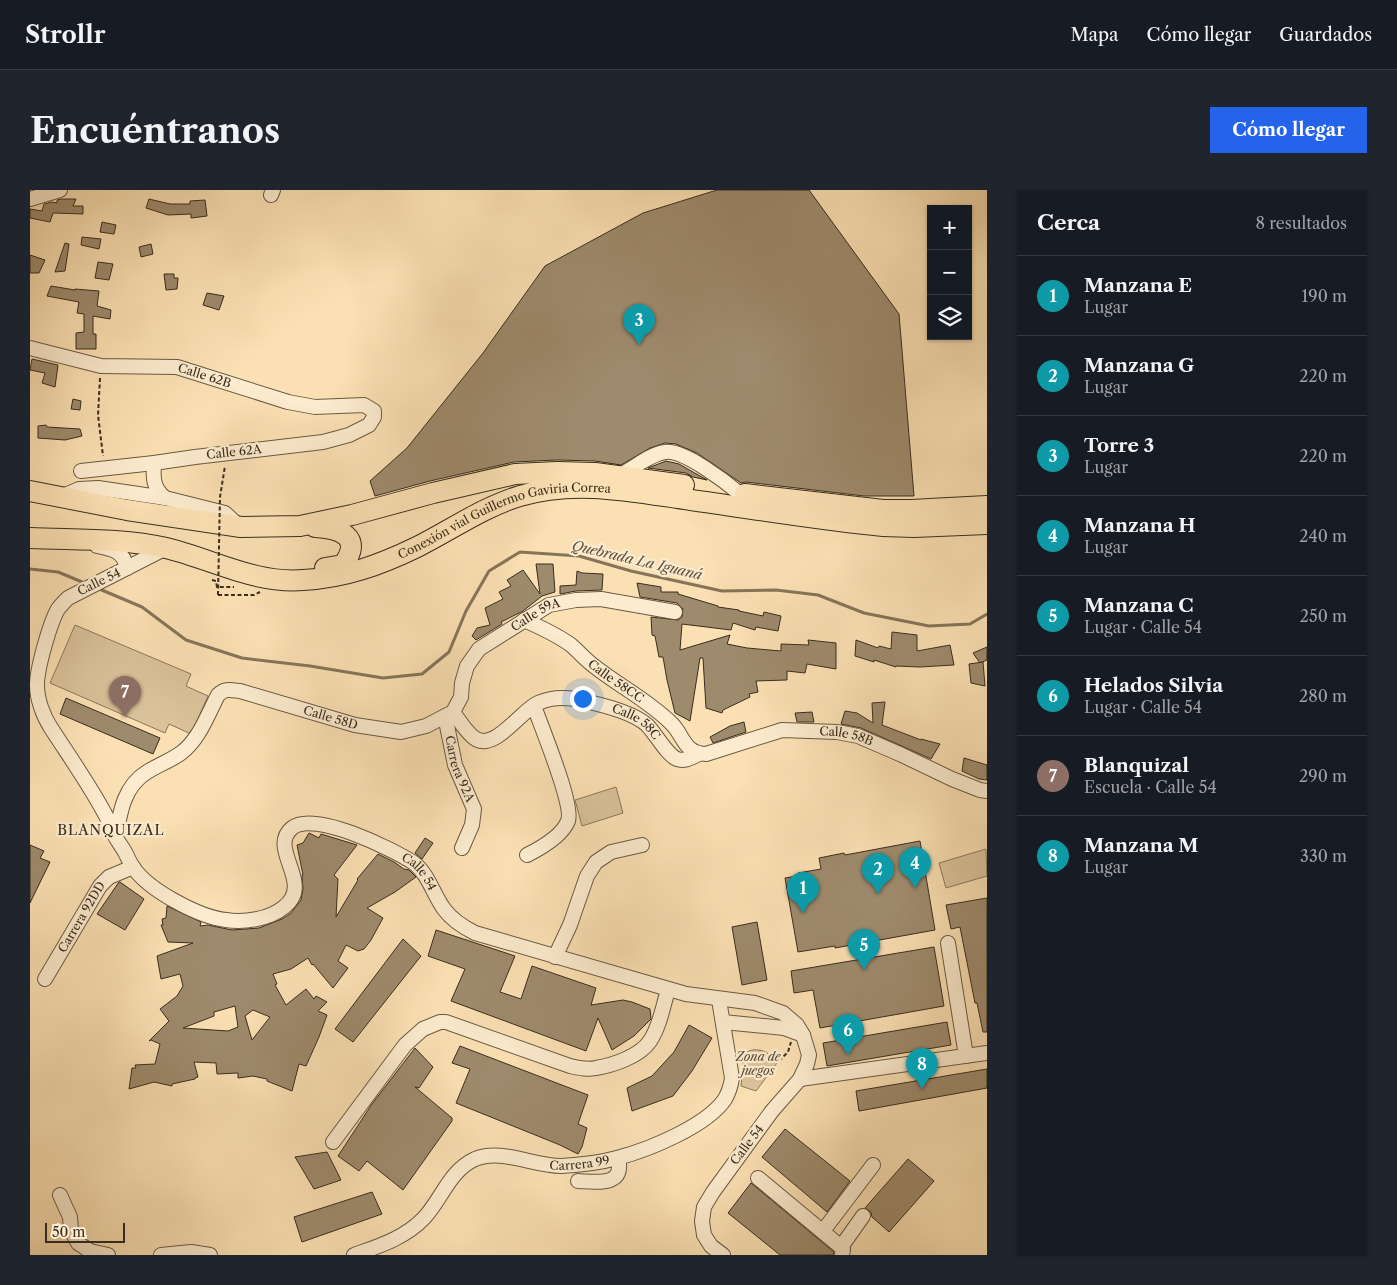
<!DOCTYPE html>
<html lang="es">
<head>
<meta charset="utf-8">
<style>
  :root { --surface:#171b24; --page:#20242c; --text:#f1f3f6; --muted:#9ea1a6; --line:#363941; --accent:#2563eb }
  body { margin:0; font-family:"Libre Caslon Text",serif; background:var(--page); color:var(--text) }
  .controls { position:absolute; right:15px; top:15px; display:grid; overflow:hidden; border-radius:0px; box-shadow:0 1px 4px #0004 }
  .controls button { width:45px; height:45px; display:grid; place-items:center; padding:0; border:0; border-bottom:1px solid var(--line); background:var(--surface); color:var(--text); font:25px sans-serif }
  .scale { position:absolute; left:15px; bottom:12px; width:80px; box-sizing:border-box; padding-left:5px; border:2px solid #392d1f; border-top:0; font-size:14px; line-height:18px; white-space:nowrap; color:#392d1f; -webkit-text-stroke:4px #fcebce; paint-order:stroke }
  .you { position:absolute; left:552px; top:508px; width:18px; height:18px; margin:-12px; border:4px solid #fff; border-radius:50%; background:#1a73e8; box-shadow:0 0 0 8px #1a73e833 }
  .badge { display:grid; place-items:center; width:32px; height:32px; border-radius:50%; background:var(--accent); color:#fff; font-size:16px; font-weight:700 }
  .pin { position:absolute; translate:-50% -41px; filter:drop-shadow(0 1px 2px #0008) }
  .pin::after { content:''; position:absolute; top:26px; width:18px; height:15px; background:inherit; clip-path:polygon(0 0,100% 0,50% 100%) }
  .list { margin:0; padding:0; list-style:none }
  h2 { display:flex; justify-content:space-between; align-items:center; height:65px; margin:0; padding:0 20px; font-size:21px }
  h2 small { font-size:16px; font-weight:400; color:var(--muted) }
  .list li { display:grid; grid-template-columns:32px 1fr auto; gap:15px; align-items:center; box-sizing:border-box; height:80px; padding:0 20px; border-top:1px solid var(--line) }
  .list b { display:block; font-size:19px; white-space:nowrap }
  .list p { margin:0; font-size:16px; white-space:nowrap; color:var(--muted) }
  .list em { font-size:16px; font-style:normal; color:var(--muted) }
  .icon { flex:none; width:28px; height:28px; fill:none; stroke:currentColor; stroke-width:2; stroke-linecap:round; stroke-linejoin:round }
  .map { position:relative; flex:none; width:957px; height:1065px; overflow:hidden; border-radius:0px }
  header { display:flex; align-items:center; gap:30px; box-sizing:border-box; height:70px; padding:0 25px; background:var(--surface); border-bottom:1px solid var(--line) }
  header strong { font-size:24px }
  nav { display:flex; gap:28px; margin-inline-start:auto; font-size:18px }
  .intro { display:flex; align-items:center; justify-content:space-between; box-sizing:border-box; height:120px; padding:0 30px }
  h1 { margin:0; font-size:35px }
  .button { padding:12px 22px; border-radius:0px; background:var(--accent); color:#fff; font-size:18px; font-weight:700 }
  main { display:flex; gap:30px; padding:0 30px }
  aside { flex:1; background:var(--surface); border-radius:0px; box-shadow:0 1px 4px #0004 }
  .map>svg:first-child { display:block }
  .green { fill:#dac29a; stroke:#8a785c }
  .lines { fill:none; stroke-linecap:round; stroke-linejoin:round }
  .stream { stroke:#86745a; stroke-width:3 }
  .building { fill:#9e8a6c; stroke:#392d1f; fill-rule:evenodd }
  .minor-casing { stroke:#6a5a44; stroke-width:16 }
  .highway-casing { stroke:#392d1f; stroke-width:22 }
  .path { stroke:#392d1f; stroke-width:2; stroke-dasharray:4 2.5; stroke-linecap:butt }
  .minor { stroke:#fcebce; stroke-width:14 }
  .highway { stroke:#fbe0b3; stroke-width:20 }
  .path-bridge { stroke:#392d1f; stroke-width:2; stroke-dasharray:4 2.5; stroke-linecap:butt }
  .labels { text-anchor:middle; stroke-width:4.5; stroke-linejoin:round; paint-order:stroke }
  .street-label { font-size:12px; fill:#392d1f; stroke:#fcebce }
  .park-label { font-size:12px; font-style:italic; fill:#594b38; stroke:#fcebce }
  .water-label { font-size:14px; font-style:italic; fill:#5f503c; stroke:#fcebce }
  .neighbourhood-label { font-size:14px; letter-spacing:1px; fill:#392d1f; stroke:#fcebce }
</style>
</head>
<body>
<header>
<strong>Strollr</strong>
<nav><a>Mapa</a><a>Cómo llegar</a><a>Guardados</a></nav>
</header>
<div class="intro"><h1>Encuéntranos</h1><a class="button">Cómo llegar</a></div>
<main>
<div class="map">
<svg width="957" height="1065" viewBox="0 0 957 1065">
  <rect width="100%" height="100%" fill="#fbe0b3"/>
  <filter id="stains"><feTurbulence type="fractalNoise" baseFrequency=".004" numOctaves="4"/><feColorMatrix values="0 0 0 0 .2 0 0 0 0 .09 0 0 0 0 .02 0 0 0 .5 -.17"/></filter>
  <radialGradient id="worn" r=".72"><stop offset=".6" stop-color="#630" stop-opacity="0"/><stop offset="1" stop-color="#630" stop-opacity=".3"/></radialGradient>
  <g class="green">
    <path d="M45,435l116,49 -5,12 22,10 -17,38 -22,-10 -4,9 -115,-50z"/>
    <path d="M586,597l7,26 -41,13 -7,-26z"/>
    <path d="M956,659l1,27 -41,12 -7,-25z"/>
    <path d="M722,860c12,-1 18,3 25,13l-21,28 -15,-5 3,-33z"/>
  </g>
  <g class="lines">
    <g class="stream">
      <path d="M0,379l28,3 29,12"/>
      <path d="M67,398l45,19 44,33 56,18 68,8 73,12 39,-4 27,-22 17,-41 23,-40 31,-19 59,4 52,15 91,20 54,-1 42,5 46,18 65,13 41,-2 17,-10"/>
    </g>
  </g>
  <g class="building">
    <path d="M687,0h92l90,124 15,182h-50l-118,-14 -5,1 -44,-30 -21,-9 -11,-1 -15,5 -29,17 -26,-4 -38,-1 -43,2 -84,19 -55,15 -5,-15 37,-33 76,-95 62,-87 98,-53z"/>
    <path d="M32,9h14l-3,7h10v8l-30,-1 -3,9 -20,-4v-9l12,2 2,-7 8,-2 5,1v-3z"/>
    <path d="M119,9l21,5h20v-3l15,-1 2,16 -16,2v-4l-23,1 -22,-7z"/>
    <path d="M72,32l14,3 -2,9 -14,-2z"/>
    <path d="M52,47l19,2 -2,10 -18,-4z"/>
    <path d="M35,53l4,1 -4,27 -10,1z"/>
    <path d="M121,54l2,10 -12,3 -2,-10z"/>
    <path d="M0,65l15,5 -6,13h-9z"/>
    <path d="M68,72l15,2 -4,16 -14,-2z"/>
    <path d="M134,84h10v4h4l-1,11 -11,1z"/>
    <path d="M21,96l24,4v-1l24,2 -2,15 14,4 -1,9 -17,-3v18h3v15h-20v-16l8,-1v-18l-7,-1 2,-11 -32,-6z"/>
    <path d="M177,103l17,3 -5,14 -16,-5z"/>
    <path d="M2,169l26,6 -3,22 -13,-4 3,-10 -15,-3z"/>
    <path d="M43,209l8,2 -1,9 -9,-1z"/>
    <path d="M16,235l1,2 33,2 2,7 -17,4 -27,-2v-12z"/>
    <path d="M636,271l13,3 28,16 -14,-3 -7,-4 -38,-5z"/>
    <path d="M506,374h17l2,28 -13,4 -19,15 -22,11 1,2 -26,16 -4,-4 5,-8 13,-3 -5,-17 18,-9 -4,-7 12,-6 -4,-6 16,-10 17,24z"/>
    <path d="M547,381l5,2 21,1 -1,16 -26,1 -16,3v-8l16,-1z"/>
    <path d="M607,393l24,4v5h17v2l40,12v1l21,3v1l24,5 1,-4 17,4 -3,15 -22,-4 -1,3 -22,-7 -2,7 -49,-6 -2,26 50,-15 -3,9 20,4 34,3v-7l28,1 -1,-5 28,3v26l-29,-5 -2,9 -18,-2v9l-31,1 2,11 -9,2 1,3 -27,13 -1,3 -16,-5 -3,-50h-3l-10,63 -15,-8 -8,-33 -4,-23h-4l-4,-21 -3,-1 -1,-18 27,3 4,-3 1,-8 -6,-6 -37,-6z"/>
    <path d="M862,442l25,3v16l33,-6 4,20 -34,2 -24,-1v1l-22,-7v2l-19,-6 1,-16 22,8 1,-2 12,3z"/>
    <path d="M957,457v13l-7,3 -7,-10z"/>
    <path d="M953,472l2,24 -14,-3 -2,-19z"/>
    <path d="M36,508l94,40 -7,16 -93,-40z"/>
    <path d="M855,512l-3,23 39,15v-1l19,5 -9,15 -70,-31 -20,-4 4,-13 12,2 16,10 -1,-20z"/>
    <path d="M782,522l2,10h-17l-2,-9z"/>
    <path d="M714,532l2,10 -33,11 -3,-6 20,-11z"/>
    <path d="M934,568l23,7v15l-8,-1 -17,-8z"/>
    <path d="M279,643l10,5 2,-4 36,11 -23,30 4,4 -2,38 22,-37 -1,-1 21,-25 16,8 10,7 5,1 7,7 -21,15 -28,16 16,10 -12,22 -7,9 -6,2 -12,-6 -8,16 10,7 -15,20 -20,-24 -1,1 -4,-7 -17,11 -18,5 4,10 -2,1 11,20 20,-16 8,10 2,-3 11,6 -9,9 9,4 -8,22 -13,29 -7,-2 -7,27 -25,-10v-2l-14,-3 -15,2v-5l-21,1 -1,-11 -22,-1 4,15 -3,1v1l-23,5v2l-18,-4 -25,7 3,-21h4l-1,-3 20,-1 5,-20 -9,-4 -2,1 20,-20 -9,-12 17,-13 6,-10 -3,-12 -19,5 -4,-23 36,-13 -25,-1 -7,-17h2l-1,-6 4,-1 1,-12 34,16 -1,4 8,-1 24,5 27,-2 23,-9 9,-6 10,-13 2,-11 -1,-14h1l-6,-30 6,-2zM205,816l3,21 -10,4 -45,-3 31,-12v-4zM223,820l17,7 -18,23 -7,-24z"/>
    <path d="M395,648l8,5 -11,16 -7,-6z"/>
    <path d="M890,651l15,89 -100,18v-2l-37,6 -13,-74 13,-2v-3l23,-4 -2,-11 25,-5 1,2z"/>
    <path d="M0,655l14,6 -4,7 10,4 -20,41z"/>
    <path d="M89,692h1l24,17 -19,31 -28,-16z"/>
    <path d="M957,708v134h-4l-6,-29h-2l-15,-76 -9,2 -5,-24z"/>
    <path d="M727,732l10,58 -25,5 -10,-58z"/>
    <path d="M406,740l79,26 -15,36 21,7 11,-33 64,22 -5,17 32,-5 9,2 18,7 1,10 -17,17 -22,14 -14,-32 -12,33 -135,-50 14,-32 -37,-13z"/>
    <path d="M373,749l18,17 -68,86 -18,-13z"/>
    <path d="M904,757l10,59 -124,22 -7,-38 -19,3 -3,-22z"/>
    <path d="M917,832l4,23 -124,21 -4,-23z"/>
    <path d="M659,835l23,13 -20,33 -19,25 -41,15 -5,-23 25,-12 22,-24z"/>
    <path d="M430,856l128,49 -10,29 9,4 -5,19 -4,7 -18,-9 -104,-42 14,-34 -18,-6z"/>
    <path d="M385,858l18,19 -14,21 -4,-1 37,31v3l-49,69 -36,-29 -8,10 -21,-15 34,-52z"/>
    <path d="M957,879v19l-128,23 -3,-20z"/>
    <path d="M755,939l65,52 -23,31 -65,-55z"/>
    <path d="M297,962l14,28 -27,9 -19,-32z"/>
    <path d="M878,969l26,22 -45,51 -17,-15 -1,-5 -6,-4z"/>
    <path d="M721,993l83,69 -1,3h-53l-52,-42z"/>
    <path d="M342,1002l10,22 -80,28 -8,-25z"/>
  </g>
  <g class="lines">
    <defs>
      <g id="minor">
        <path d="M241,5l2,-5"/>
        <path d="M0,9l30,-9"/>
        <path id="s1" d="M0,158l71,18 76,1 111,35 27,5 49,-2 10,6v6l-5,8 -20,10 -26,7 -128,15 -41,6 -73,8"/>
        <path d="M124,273c-1,15 -1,25 11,35"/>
        <path d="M590,285c14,-7 30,-21 45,-23 18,-3 61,30 75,42"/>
        <path d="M33,306l16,-7 19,-1 67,10 60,15 15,14"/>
        <path d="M67,356c15,3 27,5 30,22"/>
        <path id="s2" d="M136,358l-98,50c-3,3 -7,7 -10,11 -8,14 -21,59 -21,76 0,14 6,31 14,43 18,28 38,56 54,86 4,7 7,16 11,24 3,5 7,10 10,16 2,4 4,9 7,13 15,23 66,50 93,53 18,3 44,-1 58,-13 31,-24 -17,-58 8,-79 22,-18 100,21 122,35 15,12 19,31 30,46 8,11 19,18 31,24l211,61 69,9 28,10 14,12 6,10 6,20 -2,9 -7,15 -28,32 -59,81 -9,15 -2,14 2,14 7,11 12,9"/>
        <path id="s3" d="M494,430c16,7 33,15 47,25 8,7 15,15 23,21 25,20 54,34 77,57 13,12 12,30 35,31l76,-24 55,2 21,4 44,19 50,24 28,11 7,1"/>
        <path id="s4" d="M423,522c6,8 12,18 19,24 20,20 48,-25 66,-33 11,-5 25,-6 37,-4 20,4 57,12 72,26 9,9 20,30 30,34 8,3 15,-2 22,-5"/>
        <path id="s5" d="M415,526l10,49 19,44 -2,16 -10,23"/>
        <path id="s6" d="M86,646c4,-24 8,-50 31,-64 11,-7 23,-11 34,-19 18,-13 27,-39 37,-58 7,-7 13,-5 22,-4l115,34 46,7 25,-6 27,-14 8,-15 1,-14 5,-17 12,-17 70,-44 27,-5 25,-1 74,13"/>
        <path d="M497,665c14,-7 35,-19 41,-34 6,-16 -27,-95 -34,-115"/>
        <path d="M918,753l18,113"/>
        <path d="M525,767l15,-32 17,-49 9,-14 15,-10 31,-7"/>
        <path id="s7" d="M15,789l55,-93 9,-9 24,-10"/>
        <path d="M693,832l61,6 19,7"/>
        <path d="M770,889l187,-26"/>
        <path d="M303,952l72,-97 18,-16 17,-7h6l124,44c9,2 17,4 26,2 18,-3 44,-12 54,-27 10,-15 13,-35 18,-51"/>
        <path d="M728,988l83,69 2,3 -1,5"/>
        <path d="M548,991c19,1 47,6 40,-23"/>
        <path d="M30,1005l10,22 1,13 7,13 12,8 18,4"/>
        <path d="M793,1041l50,-66"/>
        <path d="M811,1057l22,-31"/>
        <path d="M131,1065l30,-3 19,3"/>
        <path id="s8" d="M324,1065c25,-9 51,-17 70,-37 18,-19 25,-47 51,-59 26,-11 58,7 86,7 19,-1 38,-3 56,-8 31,-8 90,-32 108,-59 4,-7 6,-14 7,-21l-13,-78"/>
      </g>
      <g id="highway">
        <path d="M0,301l97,19 114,17 59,-1 52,-11 81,-22 82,-19 42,-2 38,1 89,12"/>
        <path d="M715,304l138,16h28l76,-4"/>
        <path d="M285,337c25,1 49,10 28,38l-18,3"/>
        <path id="s9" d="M0,348c45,2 92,0 136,10 46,11 89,36 137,32 41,-2 77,-15 114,-33 34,-17 66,-40 103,-51 56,-17 114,-4 171,4 64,9 128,20 192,26l31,1 73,-3"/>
      </g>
    </defs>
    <use href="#minor" class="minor-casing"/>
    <use href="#highway" class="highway-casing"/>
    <g class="path">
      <path d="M70,188l-2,37 5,41"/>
      <path d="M182,390l4,1 1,6h17"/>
      <path d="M188,405h36l6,-3"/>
      <path d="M749,871l9,-9 3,-10"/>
    </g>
    <use href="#minor" class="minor"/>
    <use href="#highway" class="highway"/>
    <path class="path-bridge" d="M188,405l2,-98 5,-31"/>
  </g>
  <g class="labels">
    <g class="street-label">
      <text dy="4" stroke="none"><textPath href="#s1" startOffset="178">Calle 62B</textPath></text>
      <text transform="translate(204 262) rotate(-6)" y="4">Calle 62A</text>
      <text dy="4" stroke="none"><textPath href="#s9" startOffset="491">Conexión vial Guillermo Gaviria Correa</textPath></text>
      <text transform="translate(69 392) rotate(-26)" y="4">Calle 54</text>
      <text dy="4" stroke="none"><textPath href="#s6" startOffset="564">Calle 59A</textPath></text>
      <text dy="4" stroke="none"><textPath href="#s3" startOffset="111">Calle 58CC</textPath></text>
      <text dy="4" stroke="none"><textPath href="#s6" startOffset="300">Calle 58D</textPath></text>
      <text dy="4" stroke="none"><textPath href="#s4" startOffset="215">Calle 58C</textPath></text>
      <text dy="4" stroke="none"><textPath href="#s3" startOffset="374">Calle 58B</textPath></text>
      <text dy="4" stroke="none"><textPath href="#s5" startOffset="55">Carrera 92A</textPath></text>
      <text dy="4" stroke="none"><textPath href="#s2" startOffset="809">Calle 54</textPath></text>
      <text dy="4" stroke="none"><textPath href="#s7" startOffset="72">Carrera 92DD</textPath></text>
      <text transform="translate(717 955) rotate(-53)" y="4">Calle 54</text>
      <text dy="4" stroke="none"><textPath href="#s8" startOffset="265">Carrera 99</textPath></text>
    </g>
    <g class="park-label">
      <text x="728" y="871">Zona de<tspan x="728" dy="14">juegos</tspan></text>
    </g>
    <g class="water-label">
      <text transform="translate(607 370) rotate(13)" y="5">Quebrada La Iguaná</text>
    </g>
    <g class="neighbourhood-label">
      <text x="81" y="645">BLANQUIZAL</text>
    </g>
  </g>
  <rect width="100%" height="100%" filter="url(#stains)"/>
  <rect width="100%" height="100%" fill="url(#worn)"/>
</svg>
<div class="controls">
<button>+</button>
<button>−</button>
<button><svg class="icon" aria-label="layers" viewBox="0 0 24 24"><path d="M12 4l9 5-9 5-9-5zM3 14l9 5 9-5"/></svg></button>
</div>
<div class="scale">50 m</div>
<div class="you"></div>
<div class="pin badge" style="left:773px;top:723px;background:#0f9aa8">1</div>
<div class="pin badge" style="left:848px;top:704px;background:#0f9aa8">2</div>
<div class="pin badge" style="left:609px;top:155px;background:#0f9aa8">3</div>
<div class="pin badge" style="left:885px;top:698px;background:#0f9aa8">4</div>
<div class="pin badge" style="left:834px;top:780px;background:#0f9aa8">5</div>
<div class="pin badge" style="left:818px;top:865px;background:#0f9aa8">6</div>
<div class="pin badge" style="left:95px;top:527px;background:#8d6e63">7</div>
<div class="pin badge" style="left:892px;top:899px;background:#0f9aa8">8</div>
</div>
<aside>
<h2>Cerca<small>8 resultados</small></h2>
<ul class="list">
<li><span class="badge" style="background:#0f9aa8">1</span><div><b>Manzana E</b><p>Lugar</p></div><em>190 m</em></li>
<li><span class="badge" style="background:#0f9aa8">2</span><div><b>Manzana G</b><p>Lugar</p></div><em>220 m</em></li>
<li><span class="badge" style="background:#0f9aa8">3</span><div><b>Torre 3</b><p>Lugar</p></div><em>220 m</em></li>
<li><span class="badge" style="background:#0f9aa8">4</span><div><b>Manzana H</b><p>Lugar</p></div><em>240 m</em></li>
<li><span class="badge" style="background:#0f9aa8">5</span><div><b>Manzana C</b><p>Lugar · Calle 54</p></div><em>250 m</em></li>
<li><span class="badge" style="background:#0f9aa8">6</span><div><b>Helados Silvia</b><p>Lugar · Calle 54</p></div><em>280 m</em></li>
<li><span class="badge" style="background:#8d6e63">7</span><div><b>Blanquizal</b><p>Escuela · Calle 54</p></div><em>290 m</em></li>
<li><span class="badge" style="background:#0f9aa8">8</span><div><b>Manzana M</b><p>Lugar</p></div><em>330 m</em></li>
</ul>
</aside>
</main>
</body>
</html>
